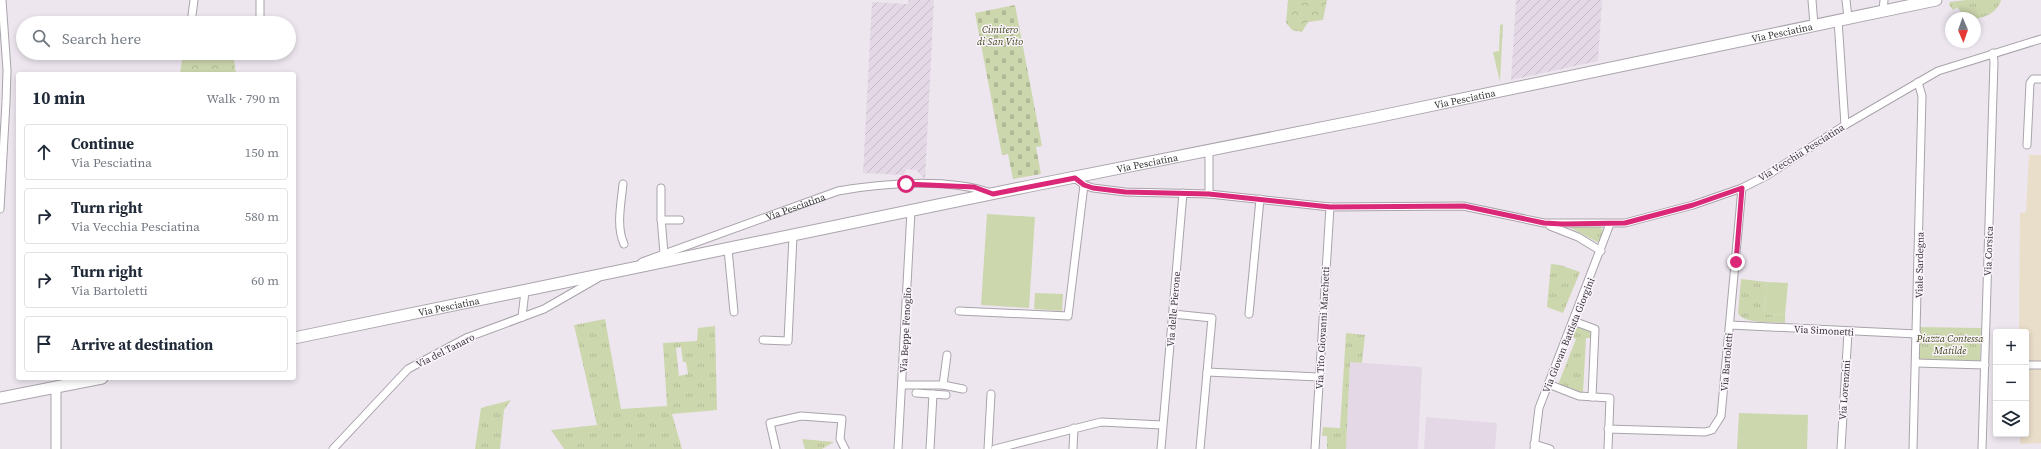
<!DOCTYPE html>
<html lang="en">
<head>
<meta charset="utf-8">
<style>
  :root { --surface:#fff; --page:#f2f2f3; --text:#1f2937; --muted:#747a83; --line:#e0e1e3 }
  body { margin:0; font-family:"Source Serif 4",serif; background:var(--page); color:var(--text) }
  .controls { position:absolute; right:12px; bottom:12px; display:grid; overflow:hidden; border-radius:4px; box-shadow:0 2px 6px #0003 }
  .controls button { width:36px; height:36px; display:grid; place-items:center; padding:0; border:0; border-bottom:1px solid var(--line); background:var(--surface); color:var(--text); font:20px sans-serif }
  .compass { position:absolute; left:1945px; top:12px; width:36px; height:36px; border-radius:50%; background:var(--surface); box-shadow:0 2px 6px #0003; rotate:178deg }
  .stop { position:absolute; width:12px; height:12px; margin:-9px; border:3px solid #db2777; border-radius:50%; background:#fff }
  .stop.end { background:#db2777; border-color:#fff; box-shadow:0 1px 4px #0008 }
  .list { margin:0; padding:0; list-style:none }
  h2 { display:flex; justify-content:space-between; align-items:center; height:52px; margin:0; padding:0 16px; font-size:17px }
  h2 small { font-size:13px; font-weight:400; color:var(--muted) }
  .list li { display:grid; grid-template-columns:26px 1fr auto; gap:12px; align-items:center; box-sizing:border-box; height:56px; margin:0 8px 8px; padding:0 8px; border:1px solid var(--line); border-radius:4px }
  .list b { display:block; font-size:15px; white-space:nowrap }
  .list p { margin:0; font-size:13px; white-space:nowrap; color:var(--muted) }
  .list em { font-size:13px; font-style:normal; color:var(--muted) }
  .icon { flex:none; width:22px; height:22px; fill:none; stroke:currentColor; stroke-width:2; stroke-linecap:round; stroke-linejoin:round }
  .map { position:relative; flex:none; width:2041px; height:449px; overflow:hidden }
  .search { position:absolute; background:var(--surface); box-shadow:0 2px 6px #0003; left:16px; top:16px; width:280px; height:44px; display:flex; align-items:center; gap:10px; box-sizing:border-box; padding:0 14px; border-radius:22px; color:var(--muted); font-size:15px }
  .panel { position:absolute; background:var(--surface); box-shadow:0 2px 6px #0003; left:16px; top:72px; width:280px; height:308px; border-radius:4px }
  .map>svg:first-child { display:block }
  .commercial { fill:#e9dec9 }
  .industrial { fill:url(#industrial-furrows) }
  .built { fill:#e4d8e6 }
  .grass { fill:url(#grass-tufts); fill-rule:evenodd }
  .forest { fill:url(#forest-crowns) }
  .cemetery { fill:url(#cemetery-stones) }
  .pitch { fill:#cdd7ae }
  .lines { fill:none; stroke-linecap:round; stroke-linejoin:round }
  .minor-casing { stroke:#a9a3ab; stroke-width:9 }
  .tertiary-casing { stroke:#a9a3ab; stroke-width:11 }
  .primary-casing { stroke:#a9a3ab; stroke-width:13 }
  .minor { stroke:#fff; stroke-width:7 }
  .tertiary { stroke:#fff; stroke-width:9 }
  .primary { stroke:#fff; stroke-width:11 }
  .route { stroke:#db2777; stroke-width:5 }
  .labels { text-anchor:middle; stroke-width:3; stroke-linejoin:round; paint-order:stroke }
  .park-label { font-size:10px; font-style:italic; fill:#3c4613; stroke:#fbf4fd }
  .street-label { font-size:10px; fill:#383538; stroke:#fbf4fd }
</style>
</head>
<body>
<div class="map">
<svg width="2041" height="449" viewBox="0 0 2041 449">
  <defs>
    <pattern id="industrial-furrows" width="10" height="10" patternUnits="userSpaceOnUse"><rect width="10" height="10" fill="#e4d8e6"/><path d="M-1 1l2-2M0 10L10 0M9 11l2-2" fill="none" stroke="#c4bac6"/></pattern>
    <pattern id="grass-tufts" width="24" height="20" patternUnits="userSpaceOnUse"><rect width="24" height="20" fill="#cdd7ae"/><path d="M3 7l-1-3M5 7V3M7 7l1-3M15 17l-1-3M17 17v-4M19 17l1-3" fill="none" stroke="#b1b996"/></pattern>
    <pattern id="forest-crowns" width="20" height="18" patternUnits="userSpaceOnUse"><rect width="20" height="18" fill="#cdd7ae"/><path d="M2 6a3 3 0 1 1 6 0M12 15a3 3 0 1 1 6 0" fill="none" stroke="#b1b996"/></pattern>
    <pattern id="cemetery-stones" width="16" height="16" patternUnits="userSpaceOnUse"><rect width="16" height="16" fill="#cdd7ae"/><path d="M2 7V4a2 2 0 0 1 4 0v3zM10 15v-3a2 2 0 0 1 4 0v3z" fill="#b1b996"/></pattern>
  </defs>
  <rect width="100%" height="100%" fill="#ede6ef"/>
  <path class="commercial" d="M2029,155h12v288l-21,1v-10h6v-102h-7l1,-119 6,-1z"/>
  <g class="industrial">
    <path d="M909,0h25l-9,179 -9,-9 -9,-1 -4,6 -40,-2 9,-171 36,2z"/>
    <path d="M1516,0h86l-4,61 -87,19z"/>
  </g>
  <g class="built">
    <path d="M1350,362l72,5 -4,82h-72z"/>
    <path d="M1426,417l71,6 -2,26h-71z"/>
  </g>
  <g class="grass">
    <path d="M1966,0h35c-2,12 -21,22 -32,17 -5,-1 -9,-6 -12,-10l-4,3 -4,-5 1,-3z"/>
    <path d="M1503,24l-3,58 -7,-30 6,-1 1,-26z"/>
    <path d="M1569,227h31l4,4 -4,10 -3,1z"/>
    <path d="M1551,264l9,1 20,7 -17,41 -16,-6z"/>
    <path d="M1741,279l26,3 -3,32 21,1v8c-12,-1 -42,1 -47,-10z"/>
    <path d="M605,319l16,90 46,-3 -4,-63 34,-2 1,-13 17,-2 2,84 -45,4 10,35h-118l-13,-19 46,-5 -23,-100zM681,347l2,15h3l2,12 -9,2 -3,-28z"/>
    <path d="M1575,325l17,5v8h-6l-3,55 -25,-8 18,-46 -5,-3z"/>
    <path d="M1919,327l62,1 -1,33 -61,-2z"/>
    <path d="M1346,333l19,2 -3,28 -12,-1 -4,87h-19v-13h-5l1,-9 17,1z"/>
    <path d="M511,400l-7,10 -4,39h-25l6,-41z"/>
    <path d="M802,439l32,3 -12,7h-17z"/>
  </g>
  <g class="forest">
    <path d="M1288,0h39l-4,20 -15,2 -6,10 -10,-2 -6,-7z"/>
    <path d="M183,53h50l3,21h-56z"/>
  </g>
  <path class="cemetery" d="M1015,5l27,141 -6,1 5,27 -28,5 -5,-25 -6,1 -27,-142z"/>
  <g class="pitch">
    <path d="M987,214l48,3 -6,91 -48,-3z"/>
    <path d="M1767,282l21,1 -3,32 -21,-1z"/>
    <path d="M1035,293l28,1 -1,17 -28,-2z"/>
    <path d="M1739,413l69,2 -1,34h-70z"/>
  </g>
  <g class="lines">
    <defs>
      <g id="minor">
        <path d="M1812,0l2,25"/>
        <path d="M1846,0l2,18"/>
        <path d="M1883,11l1,-11"/>
        <path d="M1838,20l7,105"/>
        <path d="M191,23l3,-23"/>
        <path d="M260,23v-23"/>
        <path d="M259,54v-1"/>
        <path d="M2027,145l3,-62 3,-4h8"/>
        <path d="M1075,178l9,7 9,3 32,4 84,2 121,13 133,-1 81,17h81l68,-18 49,-17 24,-12 79,-51 93,-54 103,-32"/>
        <path d="M623,184c-2,20 -7,43 1,60"/>
        <path d="M661,188v29l3,37"/>
        <path d="M1209,194v-43"/>
        <path d="M0,209l6,-107 1,-32 -5,-70"/>
        <path d="M661,220h19"/>
        <path d="M1550,226l28,11 23,14"/>
        <path d="M728,249l6,63"/>
        <path id="s1" d="M642,262l196,-71c45,-8 110,-13 153,2"/>
        <path d="M959,311l109,5 16,-131"/>
        <path d="M1173,314l39,4 -12,131"/>
        <path d="M1249,314l11,-115"/>
        <path d="M522,317l3,-26"/>
        <path d="M1573,321l22,8 -3,68"/>
        <path d="M1730,325l187,9"/>
        <path d="M763,340l25,1 5,-105"/>
        <path d="M1916,363l69,2"/>
        <path d="M2026,365h15"/>
        <path d="M1207,372l112,5"/>
        <path d="M1548,384l31,12 31,2 -2,51"/>
        <path d="M902,385h41l20,4"/>
        <path d="M943,385l4,-30"/>
        <path d="M916,393l30,2"/>
        <path d="M1608,429l97,3 7,-2 9,-14 21,-228"/>
        <path d="M1534,444l16,5"/>
        <path d="M333,449l75,-80 58,-31 78,-29 54,-31"/>
        <path d="M776,449l-6,-26 31,-7 41,3 -2,20 5,10"/>
        <path d="M898,449l13,-238"/>
        <path d="M930,449l3,-55"/>
        <path d="M988,449l3,-55"/>
        <path d="M995,449l106,-27 61,3"/>
        <path d="M1073,449l1,-21"/>
        <path d="M1161,449l22,-256"/>
        <path d="M1315,449l15,-242"/>
        <path d="M1534,449l5,-41 71,-184"/>
        <path d="M1841,449l7,-117"/>
        <path d="M1913,449l9,-353 -4,-14"/>
        <path d="M1982,449l12,-387 -1,-9"/>
      </g>
      <path id="tertiary" d="M56,449v-62"/>
      <g id="primary">
        <path id="s2" d="M294,338l736,-152 346,-69 560,-117"/>
        <path d="M0,398l102,-20"/>
      </g>
    </defs>
    <use href="#minor" class="minor-casing"/>
    <use href="#tertiary" class="tertiary-casing"/>
    <use href="#primary" class="primary-casing"/>
    <use href="#minor" class="minor"/>
    <use href="#tertiary" class="tertiary"/>
    <use href="#primary" class="primary"/>
  </g>
  <g class="lines">
    <path class="route" d="M906,184l68,3 19,7 82,-16 9,7 9,3 32,4 84,2 121,13 134,-1 80,17 18,1 63,-1 68,-18 49,-17 -6,74"/>
  </g>
  <g class="labels">
    <g class="park-label">
      <text x="1000" y="33">Cimitero<tspan x="1000" dy="12">di San Vito</tspan></text>
      <text x="1950" y="342">Piazza Contessa<tspan x="1950" dy="12">Matilde</tspan></text>
    </g>
    <g class="street-label">
      <text dy="4" stroke="none"><textPath href="#s2" startOffset="1519">Via Pesciatina</textPath></text>
      <text dy="4" stroke="none"><textPath href="#s2" startOffset="1195">Via Pesciatina</textPath></text>
      <text transform="translate(1801 152) rotate(-32)" y="4">Via Vecchia Pesciatina</text>
      <text dy="4" stroke="none"><textPath href="#s2" startOffset="871">Via Pesciatina</textPath></text>
      <text dy="4" stroke="none"><textPath href="#s1" startOffset="163">Via Pesciatina</textPath></text>
      <text transform="translate(1988 251) rotate(-88)" y="4">Via Corsica</text>
      <text transform="translate(1919 265) rotate(-89)" y="4">Viale Sardegna</text>
      <text dy="4" stroke="none"><textPath href="#s2" startOffset="158">Via Pesciatina</textPath></text>
      <text transform="translate(1173 309) rotate(-85)" y="4">Via delle Pierone</text>
      <text transform="translate(1322 328) rotate(-87)" y="4">Via Tito Giovanni Marchetti</text>
      <text transform="translate(905 330) rotate(-87)" y="4">Via Beppe Fenoglio</text>
      <text transform="translate(1824 330) rotate(3)" y="4">Via Simonetti</text>
      <text transform="translate(1568 335) rotate(-68)" y="4">Via Giovan Battista Giorgini</text>
      <text transform="translate(445 350) rotate(-27)" y="4">Via del Tanaro</text>
      <text transform="translate(1726 362) rotate(-85)" y="4">Via Bartoletti</text>
      <text transform="translate(1844 390) rotate(-86)" y="4">Via Lorenzini</text>
    </g>
  </g>
</svg>
<div class="controls">
<button>+</button>
<button>−</button>
<button><svg class="icon" aria-label="layers" viewBox="0 0 24 24"><path d="M12 4l9 5-9 5-9-5zM3 14l9 5 9-5"/></svg></button>
</div>
<svg class="compass" viewBox="-18 -18 36 36"><path d="M0-13l5 13h-10z" fill="#e53935"/><path d="M0 13l5-13h-10z" fill="#747a83"/></svg>
<div class="stop" style="left:906px;top:184px"></div>
<div class="stop end" style="left:1736px;top:262px"></div>
<div class="search"><svg class="icon" aria-label="search" viewBox="0 0 24 24"><circle cx="10" cy="10" r="6"/><path d="M15 15l6 6"/></svg>Search here</div>
<section class="panel">
<h2>10 min<small>Walk · 790 m</small></h2>
<ul class="list">
<li><svg class="icon" aria-label="ahead" viewBox="0 0 24 24"><path d="M12 20V5M6 11l6-6 6 6"/></svg><div><b>Continue</b><p>Via Pesciatina</p></div><em>150 m</em></li>
<li><svg class="icon" aria-label="right" viewBox="0 0 24 24"><path d="M7 20v-9h11M14 6l5 5-5 5"/></svg><div><b>Turn right</b><p>Via Vecchia Pesciatina</p></div><em>580 m</em></li>
<li><svg class="icon" aria-label="right" viewBox="0 0 24 24"><path d="M7 20v-9h11M14 6l5 5-5 5"/></svg><div><b>Turn right</b><p>Via Bartoletti</p></div><em>60 m</em></li>
<li><svg class="icon" aria-label="arrive" viewBox="0 0 24 24"><path d="M6 21V4h12l-3 4 3 4H6"/></svg><div><b>Arrive at destination</b></div></li>
</ul>
</section>
</div>
</body>
</html>
